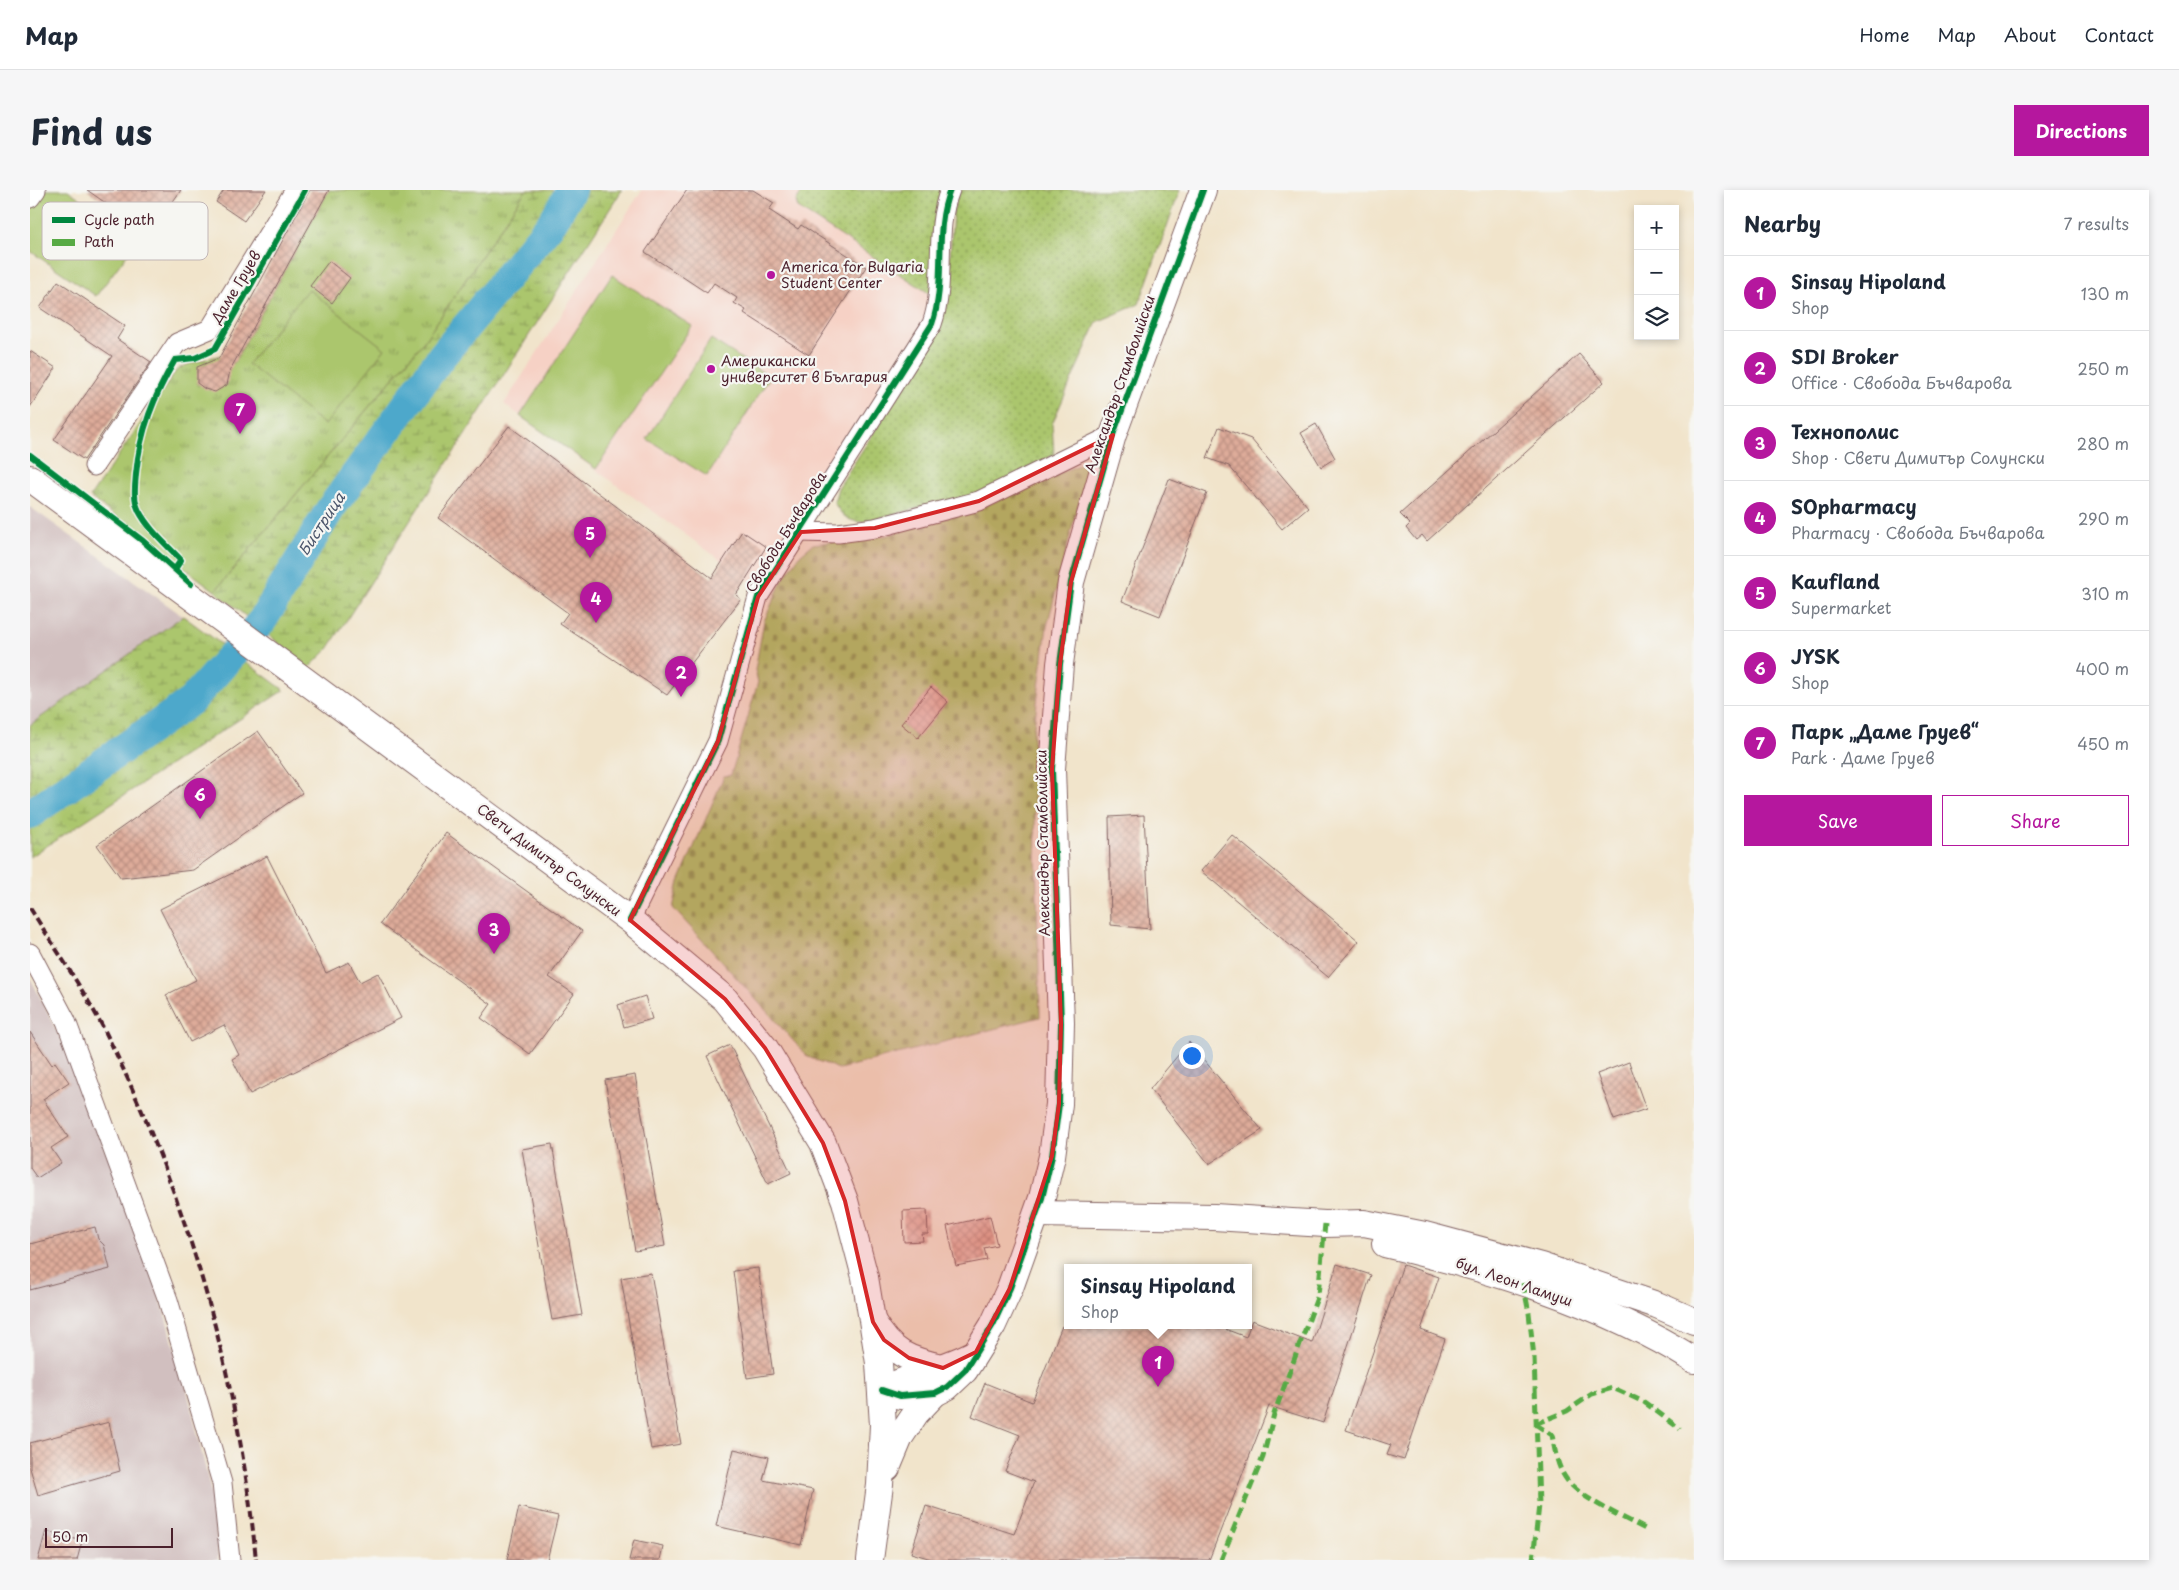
<!DOCTYPE html>
<html lang="en">
<head>
<meta charset="utf-8">
<style>
  :root { --surface:#fff; --page:#f6f6f7; --text:#1f2937; --muted:#747a83; --line:#e0e1e3; --accent:#b5179e }
  body { margin:0; font-family:"Playpen Sans",sans-serif; background:var(--page); color:var(--text) }
  .controls { position:absolute; right:15px; top:15px; display:grid; overflow:hidden; border-radius:0px; box-shadow:0 2px 8px #0003 }
  .controls button { width:45px; height:45px; display:grid; place-items:center; padding:0; border:0; border-bottom:1px solid var(--line); background:var(--surface); color:var(--text); font:25px sans-serif }
  .scale { position:absolute; left:15px; bottom:12px; width:128px; box-sizing:border-box; padding-left:5px; border:2px solid #4a1f2b; border-top:0; font-size:14px; line-height:18px; white-space:nowrap; color:#4a1f2b; -webkit-text-stroke:4px #f6f6f2; paint-order:stroke }
  .you { position:absolute; left:1161px; top:865px; width:18px; height:18px; margin:-12px; border:4px solid #fff; border-radius:50%; background:#1a73e8; box-shadow:0 0 0 8px #1a73e833 }
  .badge { display:grid; place-items:center; width:32px; height:32px; border-radius:50%; background:var(--accent); color:#fff; font-size:16px; font-weight:700 }
  .pin { position:absolute; translate:-50% -41px; filter:drop-shadow(0 1px 2px #0008) }
  .pin::after { content:''; position:absolute; top:26px; width:18px; height:15px; background:inherit; clip-path:polygon(0 0,100% 0,50% 100%) }
  .popup { position:absolute; left:1034px; top:1074px; width:188px; height:65px; box-sizing:border-box; display:grid; place-content:center; border-radius:0px; background:var(--surface); filter:drop-shadow(0 1px 4px #0005); font-size:16px; white-space:nowrap; color:var(--muted) }
  .popup b { font-size:19px; color:var(--text) }
  .popup::after { content:''; position:absolute; left:50%; top:100%; margin-left:-10px; border:10px solid transparent; border-top-color:var(--surface) }
  .list { margin:0; padding:0; list-style:none }
  h2 { display:flex; justify-content:space-between; align-items:center; height:65px; margin:0; padding:0 20px; font-size:21px }
  h2 small { font-size:16px; font-weight:400; color:var(--muted) }
  .list li { display:grid; grid-template-columns:32px 1fr auto; gap:15px; align-items:center; box-sizing:border-box; height:75px; padding:0 20px; border-top:1px solid var(--line) }
  .list b { display:block; font-size:19px; white-space:nowrap }
  .list p { margin:0; font-size:16px; white-space:nowrap; color:var(--muted) }
  .list em { font-size:16px; font-style:normal; color:var(--muted) }
  .actions { display:flex; gap:10px; padding:15px 20px }
  .actions a { flex:1; padding:11px 0; border:1px solid var(--accent); border-radius:0px; text-align:center; font-size:18px; color:var(--accent) }
  .actions .main { background:var(--accent); color:#fff }
  .icon { flex:none; width:28px; height:28px; fill:none; stroke:currentColor; stroke-width:2; stroke-linecap:round; stroke-linejoin:round }
  .map { position:relative; flex:none; width:1664px; height:1370px; overflow:hidden; border-radius:0px }
  header { display:flex; align-items:center; gap:30px; box-sizing:border-box; height:70px; padding:0 25px; background:var(--surface); border-bottom:1px solid var(--line) }
  header strong { font-size:24px }
  nav { display:flex; gap:28px; margin-inline-start:auto; font-size:18px }
  .intro { display:flex; align-items:center; justify-content:space-between; box-sizing:border-box; height:120px; padding:0 30px }
  h1 { margin:0; font-size:35px }
  .button { padding:12px 22px; border-radius:0px; background:var(--accent); color:#fff; font-size:18px; font-weight:700 }
  main { display:flex; gap:30px; padding:0 30px }
  aside { flex:1; background:var(--surface); border-radius:0px; box-shadow:0 2px 8px #0003 }
  .map>svg:first-child { display:block }
  .built { fill:#f6d1c5 }
  .industrial { fill:#d1bfbf }
  .grass { fill:url(#grass-dots); stroke:#7a724c }
  .wetland { fill:url(#wetland-marsh); stroke:#7a724c }
  .cemetery { fill:url(#cemetery-stones); stroke:#7a724c }
  .park { fill:url(#park-tufts); stroke:#7a724c }
  .garden { fill:#abc66d; stroke:#7a724c }
  .lines { fill:none; stroke-linecap:round; stroke-linejoin:round }
  .river { stroke:#4ea8cb; stroke-width:30 }
  .building { fill:url(#building-cross-hatch) }
  .street-casing { stroke:#846463; stroke-width:21 }
  .secondary-casing { stroke:#846463; stroke-width:28 }
  .street { stroke:#fff; stroke-width:19 }
  .secondary { stroke:#fff; stroke-width:26 }
  .rail { stroke:#4a1f2b; stroke-width:4; stroke-dasharray:8 4; stroke-linecap:butt }
  .quiet { stroke:#57aa44; stroke-width:5; stroke-dasharray:10 5; stroke-linecap:butt }
  .cycleway-casing { stroke:#f6f6f2; stroke-width:9 }
  .cycleway { stroke:#00873e; stroke-width:6 }
  .marked { fill:#d62828; fill-opacity:0.2; stroke:#d62828; stroke-width:4; stroke-linejoin:round }
  .poi-dot { fill:#b5179e; stroke:#f6f6f2; stroke-width:2 }
  .labels { text-anchor:middle; stroke-width:4.5; stroke-linejoin:round; paint-order:stroke }
  .poi-label { font-size:14px; fill:#4a1f2b; stroke:#f6f6f2; text-anchor:start }
  .street-label { font-size:14px; fill:#4a1f2b; stroke:#f6f6f2 }
  .water-label { font-size:15px; font-style:italic; fill:#4c566b; stroke:#f6f6f2 }
  .key { fill:#f6f6f2; stroke:#c2b6b6; stroke-width:1 }
  .key-label { font-size:14px; fill:#4a1f2b }
</style>
</head>
<body>
<header>
<strong>Map</strong>
<nav><a>Home</a><a>Map</a><a>About</a><a>Contact</a></nav>
</header>
<div class="intro"><h1>Find us</h1><a class="button">Directions</a></div>
<main>
<div class="map">
<svg width="1664" height="1370" viewBox="0 0 1664 1370">
  <defs>
    <pattern id="grass-dots" width="8" height="8" patternUnits="userSpaceOnUse" patternTransform="scale(1.25)"><rect width="8" height="8" fill="#abc66d"/><path d="M2 2h.1M6 6h.1" fill="none" stroke="#8da05a" stroke-width="1.8" stroke-linecap="round"/></pattern>
    <pattern id="wetland-marsh" width="20" height="14" patternUnits="userSpaceOnUse" patternTransform="scale(1.25)"><rect width="20" height="14" fill="#abc66d"/><path d="M1 5h8M5 5V1M11 12h8M15 12V8" fill="none" stroke="#8da05a"/></pattern>
    <pattern id="cemetery-stones" width="16" height="16" patternUnits="userSpaceOnUse" patternTransform="scale(1.25)"><rect width="16" height="16" fill="#abc66d"/><path d="M2 7V4a2 2 0 0 1 4 0v3zM10 15v-3a2 2 0 0 1 4 0v3z" fill="#8da05a"/></pattern>
    <pattern id="park-tufts" width="24" height="20" patternUnits="userSpaceOnUse" patternTransform="scale(1.25)"><rect width="24" height="20" fill="#abc66d"/><path d="M3 7l-1-3M5 7V3M7 7l1-3M15 17l-1-3M17 17v-4M19 17l1-3" fill="none" stroke="#8da05a"/></pattern>
    <pattern id="building-cross-hatch" width="8" height="8" patternUnits="userSpaceOnUse" patternTransform="scale(1.25)"><rect width="8" height="8" fill="#deac9a"/><path d="M0 0l8 8M0 8l8-8" fill="none" stroke="#b68b7e"/></pattern>
  </defs>
  <rect width="100%" height="100%" fill="#f6f6f2"/>
  <filter id="ink" filterUnits="userSpaceOnUse"><feTurbulence type="fractalNoise" baseFrequency=".02" numOctaves="2"/><feDisplacementMap in="SourceGraphic" scale="10" xChannelSelector="R" yChannelSelector="G"/><feConvolveMatrix kernelMatrix="1 2 1 2 8 2 1 2 1" color-interpolation-filters="sRGB"/></filter>
  <filter id="wash" filterUnits="userSpaceOnUse"><feTurbulence type="fractalNoise" baseFrequency=".0096" numOctaves="4" result="noise"/><feDisplacementMap in="SourceGraphic" scale="20" xChannelSelector="R" yChannelSelector="G"/><feGaussianBlur stdDeviation="1.12" result="paint"/><feColorMatrix in="noise" values="0 0 0 0 0 0 0 0 0 0 0 0 0 0 0 0 0 1.4 0 .05"/><feComposite in="paint" operator="in"/></filter>
  <g filter="url(#wash)">
    <rect width="100%" height="100%" fill="#f1e4cb"/>
    <path class="built" d="M612,0h301l-9,81 -7,45 -9,18 -164,250 -250,-180z"/>
    <g class="industrial">
      <path d="M0,317l153,109 -153,109z"/>
      <path d="M0,787l36,73 80,200 41,140 28,119 3,51h-188z"/>
    </g>
    <g class="grass">
      <path d="M773,0h140l-11,105 -134,-87 -2,-7z"/>
      <path d="M929,0h221l-41,114 -42,18 -45,102 2,31 -76,39 -117,28c-14,-1 -20,-7 -27,-20l4,-14 96,-149 13,-33 6,-95z"/>
    </g>
    <g class="wetland">
      <path d="M496,0h96l-294,459 -19,19 -94,-77 210,-251z"/>
      <path d="M153,426l101,74 -254,167v-132z"/>
    </g>
    <path class="cemetery" d="M1064,268l-17,50 -30,118 -14,108 7,283 -201,52 -31,-12 -135,-149 6,-26 45,-106 7,-1 27,-93 -3,-12 9,-49 18,-40 18,-26 13,-11 72,-8 95,-28z"/>
    <path class="park" d="M299,0h197l-101,150 -210,251 -125,-94 86,-126c9,-8 32,-12 45,-16l13,8z"/>
    <g class="garden">
      <path d="M14,0h24l70,50 -42,56 -66,-45v-41z"/>
      <path d="M582,85l80,51 -96,143 -76,-53z"/>
      <path d="M278,99l77,60 -60,76 -77,-61z"/>
      <path d="M681,149l59,38 -63,99 -60,-37z"/>
    </g>
    <g class="lines">
      <path class="river" d="M0,624l161,-113 71,-80 69,-113 110,-151 112,-136 18,-31"/>
    </g>
    <g id="blocks">
      <g class="building">
        <path d="M57,0h94l-31,44z"/>
        <path d="M194,0h42l-22,31 -28,-19z"/>
        <path d="M280,0h19l-99,180 -3,15 -12,7 -10,-3 -8,-6v-16l22,-9z"/>
        <path d="M657,0h66l21,13 -5,7 29,19 3,-4 65,42 -57,88 -65,-42 2,-3 -12,-7 3,-5 -23,-15 -7,10 -62,-41z"/>
        <path d="M299,71l21,17 -18,25 -22,-17z"/>
        <path d="M28,91l67,45 -8,13 34,23 -67,98 -30,-20 58,-84 -72,-48z"/>
        <path d="M0,161l26,17 -26,39z"/>
        <path d="M1549,164l25,28 -177,159 -5,-6 -6,5 -10,-12 4,-4 -10,-10z"/>
        <path d="M1286,234l19,34 -14,9 -20,-34z"/>
        <path d="M479,236l203,152 30,-47 24,16 -30,48 5,4 -74,96 -107,-71 8,-11 -130,-95z"/>
        <path d="M1189,237l32,12 57,68 -26,22 -53,-63 -22,-8z"/>
        <path d="M1139,289l38,14 -47,123 -38,-15z"/>
        <path d="M901,497l17,15 -30,36 -17,-14z"/>
        <path d="M228,541l44,62 -109,77 -72,8 -24,-33z"/>
        <path d="M1114,625l6,114 -39,-4 -2,-108z"/>
        <path d="M416,643l136,98 -33,46 25,17 -44,60 -49,-36 10,-14 -111,-80z"/>
        <path d="M1202,645l127,106 -31,36 -127,-106z"/>
        <path d="M237,666l59,117 23,-11 11,20 18,-9 23,45 -151,76 -18,-35 7,-4 -15,-30 -34,17 -24,-47 30,-15 -36,-71z"/>
        <path d="M615,806l7,23 -28,8 -6,-22z"/>
        <path d="M0,842l22,33 3,-3 14,20 -26,17 25,38 -17,11 10,15 -24,15 -7,-10z"/>
        <path d="M1159,852l73,88 -53,34 -59,-75z"/>
        <path d="M700,855l61,128 -23,11 -61,-128z"/>
        <path d="M1599,872l17,47 -32,11 -17,-46z"/>
        <path d="M605,885l30,171 -30,5 -30,-171z"/>
        <path d="M522,954l30,171 -30,5 -30,-171z"/>
        <path d="M897,1020l1,24h-6l1,7 -19,1 -1,-31z"/>
        <path d="M960,1026l7,29 -13,3 3,12 -31,6 -9,-40z"/>
        <path d="M65,1037l3,12 6,6 6,24 -80,21v-46z"/>
        <path d="M1307,1074l34,11 -48,148 -54,-17 -60,154h-274l-24,-7 15,-47 88,28 20,-52 -29,-11 15,-36 -48,-19 13,-33 47,19 30,-76h155l29,11 6,-17 60,23z"/>
        <path d="M1373,1075l36,12 -18,53 24,9 -41,121 -17,-5 4,-10 -45,-15z"/>
        <path d="M728,1078l15,106 -26,4 -14,-107z"/>
        <path d="M621,1083l30,171 -30,5 -30,-171z"/>
        <path d="M79,1232l11,49 -82,24 -8,-27v-25z"/>
        <path d="M704,1259l35,8 -6,23 50,10 -12,55 -85,-19z"/>
        <path d="M489,1317l39,9 -11,44h-40z"/>
        <path d="M16,1341l36,10 -5,19h-39z"/>
        <path d="M604,1350l29,6 -3,14h-31z"/>
      </g>
    </g>
  </g>
  <g filter="url(#ink)">
    <use href="#blocks" fill-opacity="0" stroke="#846463" stroke-width="1"/>
    <g class="lines">
      <defs>
        <g id="street">
          <path d="M0,8l6,-8"/>
          <path d="M64,276l83,-123 33,-14 85,-139"/>
          <path d="M771,342l37,1 37,-5 104,-27 134,-66"/>
          <path d="M600,730l88,-179 40,-144 174,-273c15,-43 1,-92 18,-134"/>
          <path d="M0,763l36,68 102,279 54,183 8,77"/>
        </g>
        <g id="secondary">
          <path d="M0,288l600,442 95,79 40,49 58,95 22,58 20,76 14,86 4,62 -3,60 -10,75"/>
          <path d="M1007,1024l177,3 111,7 39,-1 61,12 116,31 116,39 37,16"/>
          <path d="M1355,1054c106,25 216,58 309,116"/>
          <path d="M843,1132c18,31 35,38 69,45"/>
          <path d="M852,1200l18,6 35,-3 12,-6 18,-17 28,-45 17,-37 32,-90 10,-42 7,-52 2,-81 -9,-254 8,-105 11,-82 42,-147 90,-245"/>
          <path d="M852,1200c30,-15 62,-21 91,-36"/>
          <path d="M857,1278l13,-31 16,-24 19,-20"/>
        </g>
      </defs>
      <use href="#street" class="street-casing"/>
      <use href="#secondary" class="secondary-casing"/>
      <use href="#street" class="street"/>
      <use href="#secondary" class="secondary"/>
      <path class="rail" d="M0,718c25,40 53,81 75,123 82,165 134,346 151,529"/>
      <g class="quiet">
        <path d="M1493,1093l6,30 5,44 5,148 -6,55"/>
        <path d="M1505,1234l32,-13 25,-17 21,-6 31,14 36,27"/>
        <path d="M1505,1234l17,11c3,15 5,32 15,45 14,19 58,38 80,50"/>
        <path d="M1191,1370l42,-103 11,-43 44,-119 7,-71"/>
      </g>
      <defs>
        <g id="cycleway">
          <path d="M0,265l113,86 48,43"/>
          <path d="M145,379l6,-9c-14,-15 -32,-30 -42,-49 -6,-12 -4,-25 -3,-37 4,-43 18,-78 39,-114l20,-2 20,-9 90,-159"/>
          <path d="M600,730l88,-179 40,-144 174,-273c15,-43 1,-92 18,-134"/>
          <path d="M852,1200l18,6 35,-3 12,-6 18,-17 28,-45 17,-37 32,-90 10,-42 7,-52 2,-81 -9,-254 8,-105 11,-82 42,-147 90,-245"/>
        </g>
      </defs>
      <use href="#cycleway" class="cycleway-casing"/>
      <use href="#cycleway" class="cycleway"/>
    </g>
  </g>
  <path class="marked" d="M1083,245l-42,147 -11,82 -8,105 9,254 -2,81 -7,52 -42,132 -34,64 -33,16 -34,-10 -25,-18 -11,-18 -28,-121 -22,-58 -58,-95 -40,-49 -95,-79 88,-179 40,-144 43,-65 74,-4 104,-27z"/>
  <g class="poi-dot">
    <circle cx="741" cy="85" r="5"/>
    <circle cx="681" cy="179" r="5"/>
  </g>
  <g class="labels">
    <g class="poi-label">
      <text x="751" y="82">America for Bulgaria<tspan x="751" dy="16">Student Center</tspan></text>
      <text x="691" y="176">Американски<tspan x="691" dy="16">университет в България</tspan></text>
    </g>
    <g class="street-label">
      <text transform="translate(206 97) rotate(-59)" y="5">Даме Груев</text>
      <text transform="translate(1090 194) rotate(-71)" y="5">Александър Стамболийски</text>
      <text transform="translate(756 342) rotate(-58)" y="5">Свобода Бъчварова</text>
      <text transform="translate(1013 653) rotate(-91)" y="5">Александър Стамболийски</text>
      <text transform="translate(519 670) rotate(37)" y="5">Свети Димитър Солунски</text>
      <text transform="translate(1484 1092) rotate(19)" y="5">бул. Леон Ламуш</text>
    </g>
    <g class="water-label">
      <text transform="translate(292 334) rotate(-57)" y="5">Бистрица</text>
    </g>
  </g>
  <rect x="12" y="12" width="166" height="58" rx="8" class="key"/>
  <rect x="22" y="27" width="23" height="6" fill="#00873e"/>
  <rect x="22" y="49" width="23" height="7" fill="#57aa44"/>
  <g class="key-label">
    <text x="54" y="35">Cycle path</text>
    <text x="54" y="57">Path</text>
  </g>
</svg>
<div class="controls">
<button>+</button>
<button>−</button>
<button><svg class="icon" aria-label="layers" viewBox="0 0 24 24"><path d="M12 4l9 5-9 5-9-5zM3 14l9 5 9-5"/></svg></button>
</div>
<div class="scale">50 m</div>
<div class="you"></div>
<div class="pin badge" style="left:1128px;top:1197px">1</div>
<div class="popup"><b>Sinsay Hipoland</b>Shop</div>
<div class="pin badge" style="left:651px;top:507px">2</div>
<div class="pin badge" style="left:464px;top:764px">3</div>
<div class="pin badge" style="left:566px;top:433px">4</div>
<div class="pin badge" style="left:560px;top:368px">5</div>
<div class="pin badge" style="left:170px;top:629px">6</div>
<div class="pin badge" style="left:210px;top:244px">7</div>
</div>
<aside>
<h2>Nearby<small>7 results</small></h2>
<ul class="list">
<li><span class="badge">1</span><div><b>Sinsay Hipoland</b><p>Shop</p></div><em>130 m</em></li>
<li><span class="badge">2</span><div><b>SDI Broker</b><p>Office · Свобода Бъчварова</p></div><em>250 m</em></li>
<li><span class="badge">3</span><div><b>Технополис</b><p>Shop · Свети Димитър Солунски</p></div><em>280 m</em></li>
<li><span class="badge">4</span><div><b>SOpharmacy</b><p>Pharmacy · Свобода Бъчварова</p></div><em>290 m</em></li>
<li><span class="badge">5</span><div><b>Kaufland</b><p>Supermarket</p></div><em>310 m</em></li>
<li><span class="badge">6</span><div><b>JYSK</b><p>Shop</p></div><em>400 m</em></li>
<li><span class="badge">7</span><div><b>Парк „Даме Груев“</b><p>Park · Даме Груев</p></div><em>450 m</em></li>
</ul>
<div class="actions"><a class="main">Save</a><a>Share</a></div>
</aside>
</main>
</body>
</html>
